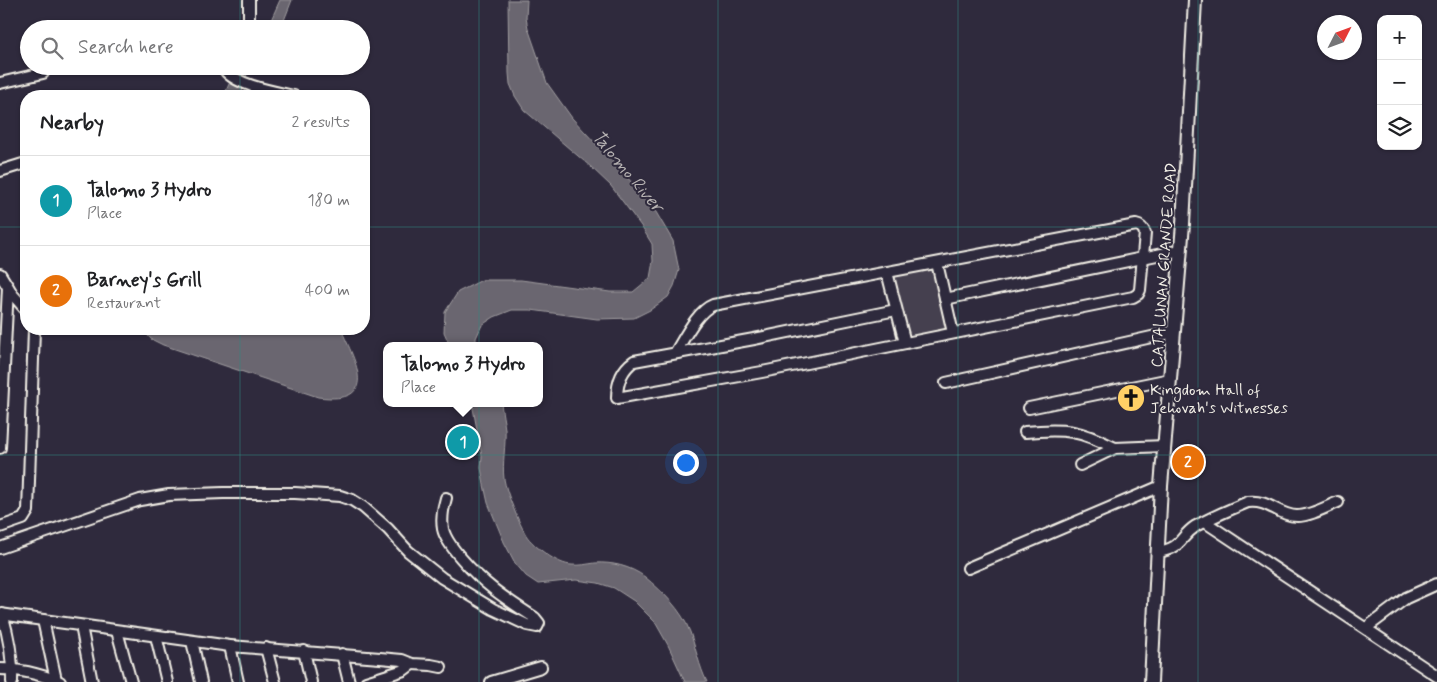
<!DOCTYPE html>
<html lang="en">
<head>
<meta charset="utf-8">
<style>
  :root { --surface:#fff; --page:#f6f6f6; --text:#202124; --muted:#757577; --line:#e0e0e0; --accent:#847042 }
  body { margin:0; font-family:Mynerve,sans-serif; background:var(--page); color:var(--text) }
  .controls { position:absolute; right:15px; top:15px; display:grid; overflow:hidden; border-radius:10px; box-shadow:0 1px 4px #0004 }
  .controls button { width:45px; height:45px; display:grid; place-items:center; padding:0; border:0; border-bottom:1px solid var(--line); background:var(--surface); color:var(--text); font:25px sans-serif }
  .compass { position:absolute; left:1317px; top:15px; width:45px; height:45px; border-radius:50%; background:var(--surface); box-shadow:0 1px 4px #0004; rotate:48deg }
  .you { position:absolute; left:685px; top:462px; width:18px; height:18px; margin:-12px; border:4px solid #fff; border-radius:50%; background:#1a73e8; box-shadow:0 0 0 8px #1a73e833 }
  .badge { display:grid; place-items:center; width:32px; height:32px; border-radius:50%; background:var(--accent); color:#fff; font-size:16px; font-weight:700 }
  .pin { position:absolute; translate:-50% -50%; border:2px solid #fff; box-shadow:0 1px 5px #0006 }
  .popup { position:absolute; left:383px; top:342px; width:160px; height:65px; box-sizing:border-box; display:grid; place-content:center; border-radius:10px; background:var(--surface); filter:drop-shadow(0 1px 4px #0005); font-size:16px; white-space:nowrap; color:var(--muted) }
  .popup b { font-size:19px; color:var(--text) }
  .popup::after { content:''; position:absolute; left:50%; top:100%; margin-left:-10px; border:10px solid transparent; border-top-color:var(--surface) }
  .list { margin:0; padding:0; list-style:none }
  h2 { display:flex; justify-content:space-between; align-items:center; height:65px; margin:0; padding:0 20px; font-size:21px }
  h2 small { font-size:16px; font-weight:400; color:var(--muted) }
  .list li { display:grid; grid-template-columns:32px 1fr auto; gap:15px; align-items:center; box-sizing:border-box; height:90px; padding:0 20px; border-top:1px solid var(--line) }
  .list b { display:block; font-size:19px; white-space:nowrap }
  .list p { margin:0; font-size:16px; white-space:nowrap; color:var(--muted) }
  .list em { font-size:16px; font-style:normal; color:var(--muted) }
  .icon { flex:none; width:28px; height:28px; fill:none; stroke:currentColor; stroke-width:2; stroke-linecap:round; stroke-linejoin:round }
  .map { position:relative; flex:none; width:1437px; height:682px; overflow:hidden }
  .search { position:absolute; background:var(--surface); box-shadow:0 1px 4px #0004; left:20px; top:20px; width:350px; height:55px; display:flex; align-items:center; gap:12px; box-sizing:border-box; padding:0 18px; border-radius:28px; color:var(--muted); font-size:19px }
  .panel { position:absolute; background:var(--surface); box-shadow:0 1px 4px #0004; left:20px; top:90px; width:350px; height:245px; border-radius:20px }
  .map>svg:first-child { display:block }
  .green { fill:#454050; stroke:#9c989c }
  .water { fill:#6a6670; stroke:#a19ea0 }
  .lines { fill:none; stroke-linecap:round; stroke-linejoin:round }
  .minor-casing { stroke:#f4f1e8; stroke-width:14 }
  .major-casing { stroke:#f4f1e8; stroke-width:16 }
  .minor { stroke:#2f2a3d; stroke-width:10 }
  .major { stroke:#2f2a3d; stroke-width:12 }
  .grid { fill:none; stroke:#318880; stroke-width:1; stroke-opacity:0.55 }
  .labels { text-anchor:middle; stroke-width:4; stroke-linejoin:round; paint-order:stroke }
  .street-label { font-size:16px; fill:#f4f1e8; stroke:#2f2a3d }
  .poi-label { font-size:16px; fill:#f4f1e8; stroke:#2f2a3d; text-anchor:start }
  .water-label { font-size:18px; font-style:italic; fill:#b6b2b2; stroke:#2f2a3d }
</style>
</head>
<body>
<div class="map">
<svg width="1437" height="682" viewBox="0 0 1437 682">
  <rect width="100%" height="100%" fill="#2f2a3d"/>
  <filter id="ink" filterUnits="userSpaceOnUse"><feTurbulence type="fractalNoise" baseFrequency=".02" numOctaves="2"/><feDisplacementMap in="SourceGraphic" scale="10" xChannelSelector="R" yChannelSelector="G"/><feConvolveMatrix kernelMatrix="1 2 1 2 8 2 1 2 1" color-interpolation-filters="sRGB"/></filter>
  <g filter="url(#ink)">
    <path class="green" d="M932,268l15,61 -40,8 -15,-61z"/>
    <g class="water">
      <path d="M280,0h12l-11,28 -14,1z"/>
      <path d="M508,0h19l-1,18 2,10 19,55 25,35 78,84 23,39 6,29 -5,16 -6,11 -18,13 -16,8 -37,1 -66,-9h-19l-18,7 -12,8 -6,13v8h-26l-6,-14 1,-20 13,-20 24,-12h39l89,12h23l17,-14 3,-17 -1,-17 -11,-18 -30,-40 -20,-19 -67,-57 -9,-14 -5,-12 -1,-11z"/>
      <path d="M240,66h13c-7,8 -13,20 -10,30h-19l5,-12z"/>
      <path d="M142,329h199c15,34 39,76 -23,68l-155,-52 -12,-6z"/>
      <path d="M472,403h29c1,9 3,18 4,26 1,16 -3,34 -1,50 2,13 15,44 22,56 7,11 32,30 46,30 8,1 15,-1 23,-2 17,-1 35,3 50,14 17,14 37,33 45,55 6,17 9,34 17,50h-22l-17,-37 -13,-23 -21,-21 -20,-13 -16,-5 -22,-3 -38,4 -12,-8 -11,-13 -11,-21 -16,-39 -4,-18 -3,-17 1,-12z"/>
    </g>
    <g class="lines">
      <defs>
        <g id="minor">
          <path d="M247,29l2,-6v-23"/>
          <path d="M225,66v4c10,15 51,22 69,26"/>
          <path d="M0,83l43,-10"/>
          <path d="M0,171l26,-8"/>
          <path d="M937,263l16,70"/>
          <path d="M887,272l18,71"/>
          <path d="M0,274l13,21 13,15"/>
          <path d="M945,299l236,-49"/>
          <path d="M675,353c9,-14 22,-42 38,-48l423,-80c5,1 7,3 9,8l-5,57 -2,4 -5,3 -371,75 -145,26c0,-15 4,-28 17,-37l120,-22 142,-29"/>
          <path d="M946,383l228,-51"/>
          <path d="M1029,408l141,-29"/>
          <path d="M1025,432c40,-4 54,-2 90,16"/>
          <path d="M0,448l8,-161"/>
          <path d="M1080,465l35,-17 50,-2"/>
          <path d="M1205,522l232,154"/>
          <path d="M0,527l23,-8 5,-8 6,-182"/>
          <path d="M0,548l140,-48 29,-5 54,-2h72l45,3 12,4 11,7 25,22 20,22 34,27 51,31 34,16 10,2 2,-4 -4,-5c-29,-19 -51,-33 -74,-60 -7,-8 -16,-19 -18,-29 -2,-11 0,-21 3,-31"/>
          <path d="M1158,552c25,-4 21,-15 38,-26 16,-9 35,-17 52,-24 20,-3 31,14 49,14 13,0 29,-9 41,-14"/>
          <path d="M968,568l193,-82"/>
          <path d="M0,614l230,32 150,12 22,2 10,4 19,1 10,2"/>
          <path d="M2,614c7,23 11,44 10,68"/>
          <path d="M43,620l13,60"/>
          <path d="M81,626l11,56"/>
          <path d="M1366,628l40,-30 31,-14"/>
          <path d="M117,631l14,51"/>
          <path d="M156,636l11,46"/>
          <path d="M192,641l9,41"/>
          <path d="M230,646l8,36"/>
          <path d="M266,648l9,34"/>
          <path d="M304,651l7,31"/>
          <path d="M342,654l7,28"/>
          <path d="M0,669c20,0 42,6 60,13"/>
          <path d="M366,682l38,-12 8,-6"/>
          <path d="M491,682l50,-15"/>
        </g>
        <path id="major" d="M1151,682l10,-196 22,-262 12,-224"/>
      </defs>
      <use href="#minor" class="minor-casing"/>
      <use href="#major" class="major-casing"/>
      <use href="#minor" class="minor"/>
      <use href="#major" class="major"/>
    </g>
  </g>
  <path class="grid" d="M240,0v29M479,0v682M718,0v682M958,0v682M1198,0v682M240,66v30M0,227h26M364,227h1073M240,329v353M0,455h1437"/>
  <defs>
    <symbol id="church-disc" viewBox="-11 -11 22 22"><circle r="9.5" fill="#ffd166" stroke="#2f2a3d"/><path d="M-1.2-6h2.4v3.5h3.3v2.4h-3.3V6h-2.4V-.1h-3.3v-2.4h3.3Z" fill="#111"/></symbol>
  </defs>
  <g fill-rule="evenodd">
    <use href="#church-disc" x="1115" y="382" width="32" height="32"/>
  </g>
  <g class="labels">
    <g class="street-label">
      <text transform="translate(1163 265) rotate(-86)" y="6">CATALUNAN GRANDE ROAD</text>
    </g>
    <g class="poi-label">
      <text x="1150" y="395">Kingdom Hall of<tspan x="1150" dy="18">Jehovah's Witnesses</tspan></text>
    </g>
    <g class="water-label">
      <text transform="translate(628 171) rotate(50)" y="6">Talomo River</text>
    </g>
  </g>
</svg>
<div class="controls">
<button>+</button>
<button>−</button>
<button><svg class="icon" aria-label="layers" viewBox="0 0 24 24"><path d="M12 4l9 5-9 5-9-5zM3 14l9 5 9-5"/></svg></button>
</div>
<svg class="compass" viewBox="-18 -18 36 36"><path d="M0-13l5 13h-10z" fill="#e53935"/><path d="M0 13l5-13h-10z" fill="#757577"/></svg>
<div class="you"></div>
<div class="pin badge" style="left:463px;top:442px;background:#0f9aa8">1</div>
<div class="popup"><b>Talomo 3 Hydro</b>Place</div>
<div class="pin badge" style="left:1188px;top:462px;background:#e8710a">2</div>
<div class="search"><svg class="icon" aria-label="search" viewBox="0 0 24 24"><circle cx="10" cy="10" r="6"/><path d="M15 15l6 6"/></svg>Search here</div>
<section class="panel">
<h2>Nearby<small>2 results</small></h2>
<ul class="list">
<li><span class="badge" style="background:#0f9aa8">1</span><div><b>Talomo 3 Hydro</b><p>Place</p></div><em>180 m</em></li>
<li><span class="badge" style="background:#e8710a">2</span><div><b>Barney's Grill</b><p>Restaurant</p></div><em>400 m</em></li>
</ul>
</section>
</div>
</body>
</html>
